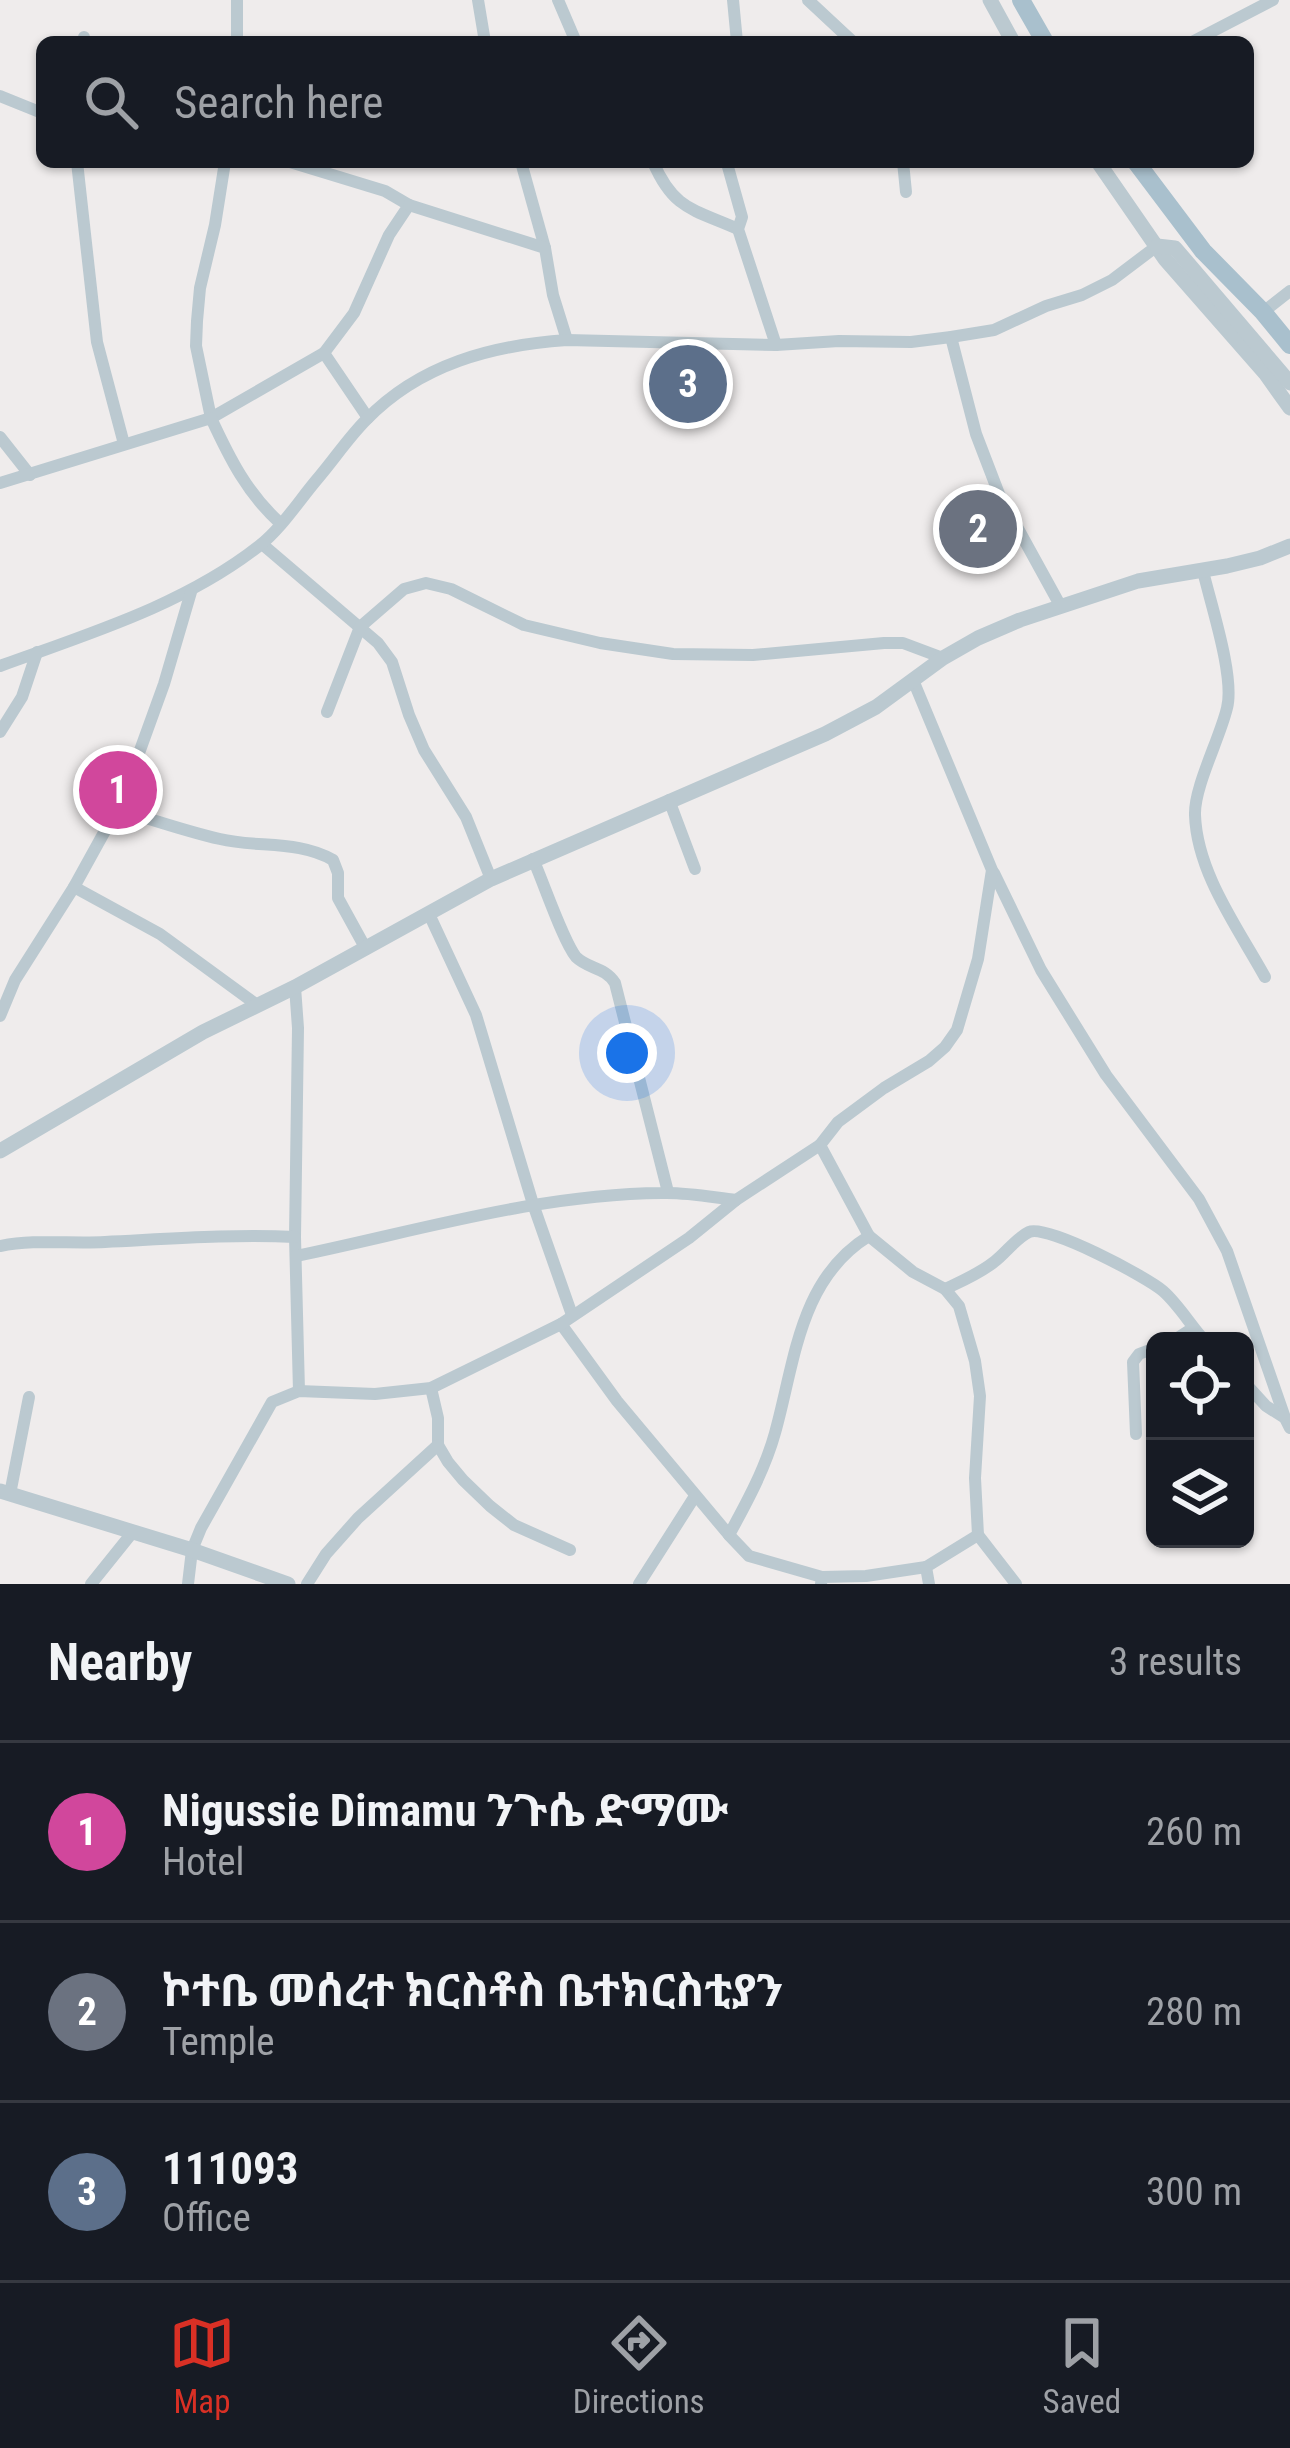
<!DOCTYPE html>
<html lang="en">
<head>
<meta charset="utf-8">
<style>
  :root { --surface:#171b24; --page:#20242c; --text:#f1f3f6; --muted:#9ea1a6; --line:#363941; --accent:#d93025 }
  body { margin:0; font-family:"Roboto Condensed","Noto Sans Ethiopic",sans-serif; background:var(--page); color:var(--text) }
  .controls { position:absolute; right:36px; bottom:36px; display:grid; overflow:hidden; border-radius:18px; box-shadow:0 3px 9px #0004 }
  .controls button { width:108px; height:108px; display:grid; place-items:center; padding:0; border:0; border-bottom:3px solid var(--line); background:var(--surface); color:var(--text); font:60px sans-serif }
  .you { position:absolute; left:627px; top:1053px; width:42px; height:42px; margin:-30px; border:9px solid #fff; border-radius:50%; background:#1a73e8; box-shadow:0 0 0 18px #1a73e833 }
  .badge { display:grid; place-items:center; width:78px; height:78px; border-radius:50%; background:var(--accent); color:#fff; font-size:39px; font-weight:700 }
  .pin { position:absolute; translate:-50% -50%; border:6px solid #fff; box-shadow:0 3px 12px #0006 }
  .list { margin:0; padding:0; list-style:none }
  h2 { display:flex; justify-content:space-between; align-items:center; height:156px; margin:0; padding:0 48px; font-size:51px }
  h2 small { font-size:39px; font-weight:400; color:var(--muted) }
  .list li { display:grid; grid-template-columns:78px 1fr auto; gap:36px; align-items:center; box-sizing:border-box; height:180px; padding:0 48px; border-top:3px solid var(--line) }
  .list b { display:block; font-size:45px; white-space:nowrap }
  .list p { margin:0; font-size:39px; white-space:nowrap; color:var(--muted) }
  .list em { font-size:39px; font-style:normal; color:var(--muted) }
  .icon { flex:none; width:66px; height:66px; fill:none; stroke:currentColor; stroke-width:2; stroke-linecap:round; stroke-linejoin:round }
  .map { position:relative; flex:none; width:1290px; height:1584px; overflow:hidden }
  .search { position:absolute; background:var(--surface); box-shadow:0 3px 9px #0004; left:36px; right:36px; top:36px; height:132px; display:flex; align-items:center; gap:30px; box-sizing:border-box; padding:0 42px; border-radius:18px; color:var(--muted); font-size:45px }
  .sheet { height:696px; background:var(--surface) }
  nav { display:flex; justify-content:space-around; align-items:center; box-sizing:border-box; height:168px; border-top:3px solid var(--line); background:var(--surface); font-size:33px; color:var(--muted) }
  nav a { display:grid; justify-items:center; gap:6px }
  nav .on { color:var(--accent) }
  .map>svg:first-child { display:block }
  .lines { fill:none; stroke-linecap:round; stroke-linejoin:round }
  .minor { stroke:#bbc9d0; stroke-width:12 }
  .tertiary { stroke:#bbc9d0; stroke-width:15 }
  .primary { stroke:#a9c0cd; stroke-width:18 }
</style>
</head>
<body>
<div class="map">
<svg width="1290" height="1584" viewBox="0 0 1290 1584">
  <rect width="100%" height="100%" fill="#efecec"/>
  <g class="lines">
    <g class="minor">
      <path d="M478,0l7,42"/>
      <path d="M558,0l18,42"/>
      <path d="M733,0l4,42"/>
      <path d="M808,0l45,42"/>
      <path d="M84,42v-5"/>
      <path d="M237,42v-42"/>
      <path d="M1192,42l81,-42"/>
      <path d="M0,96l42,17"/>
      <path d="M77,162l20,180 27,102"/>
      <path d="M225,162l-10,63 -15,63 -3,33 -1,25 15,72 113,-65"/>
      <path d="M290,162l95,29 24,14 -20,30 -35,78 -30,40 44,65"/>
      <path d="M521,162l24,86"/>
      <path d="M653,162c21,48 40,47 85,67"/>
      <path d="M729,162l-1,5 14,50 -4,12 38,116"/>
      <path d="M903,162l3,30"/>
      <path d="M409,205l136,43 8,47 14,45"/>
      <path d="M1263,312l27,-21"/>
      <path d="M951,337l25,97 23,60 61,111"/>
      <path d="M0,437l30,38"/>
      <path d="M0,483l211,-65c19,41 36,75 69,105"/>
      <path d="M262,544l116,99 14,19 17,53 15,35 42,67 25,62"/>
      <path d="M1203,571c8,34 32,106 24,137 -7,30 -33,79 -32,107 2,58 43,113 70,162"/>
      <path d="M0,666c88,-32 184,-61 259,-120 23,-18 41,-47 60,-69 16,-19 30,-40 47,-57 54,-56 127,-75 201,-80l209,5 63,-4 72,1 40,-5 43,-7 52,-24 36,-11 30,-15 45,-34"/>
      <path d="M327,712l33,-85 44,-38 22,-6 25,6 73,36 76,18 73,11 80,1 131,-12h19l40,15"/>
      <path d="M0,732l22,-35 15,-45"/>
      <path d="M669,800l26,69"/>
      <path d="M117,809c34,10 68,22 103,30 37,9 79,1 113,21l5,13v25l28,51"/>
      <path d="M533,859c10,22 30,82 43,98 12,12 29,10 39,26l53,209"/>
      <path d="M994,873l47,97 65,105 93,124 28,52 58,167"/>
      <path d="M74,887l86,47 97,71"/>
      <path d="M429,914l47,101 57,189 39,111"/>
      <path d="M295,987l3,41 -3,209 4,154"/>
      <path d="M0,1016l15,-36 59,-93 48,-87 42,-116 27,-92"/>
      <path d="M869,1236l44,36 32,17 14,17 16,55 5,35 -5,82 3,57 38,49"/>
      <path d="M0,1246c35,-7 70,-2 105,-4 63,-3 126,-8 190,-5"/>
      <path d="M296,1256c121,-25 242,-62 366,-63 24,-1 49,4 74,7"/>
      <path d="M945,1289c17,-8 34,-15 49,-27 12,-9 22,-24 35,-30 18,-8 118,45 134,59 16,14 28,35 42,50"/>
      <path d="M561,1324l56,77 112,134"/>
      <path d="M1173,1341l20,-13"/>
      <path d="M1245,1383l21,23 19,12 5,10"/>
      <path d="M431,1388l7,30v27l10,17 15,18 27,26 24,19 56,25"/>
      <path d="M1136,1434l-3,-72 6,-8 16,-6"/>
      <path d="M10,1494l19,-97"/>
      <path d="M822,1577l-73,-21 -20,-21c18,-33 36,-66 46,-102 20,-71 24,-154 94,-197l-49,-91 18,-23 46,-34 45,-27 16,-14 12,-17 21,-71 14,-89 -79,-190"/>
      <path d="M91,1584l41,-51"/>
      <path d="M188,1584l4,-34 9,-22 71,-126 27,-11 76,3 56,-6 130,-64 128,-86 47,-38 84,-55"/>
      <path d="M307,1584l19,-30 32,-36 80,-73"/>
      <path d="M639,1584l56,-88"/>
      <path d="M821,1584l1,-7 44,-1 60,-9"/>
      <path d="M929,1584l-3,-17 52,-32"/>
    </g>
    <g class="tertiary">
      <path d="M990,0l23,42"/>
      <path d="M1098,162l67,97 100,114 25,35"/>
      <path d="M1157,246l18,2 115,135"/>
      <path d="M0,1151l203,-119 92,-45 196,-108 334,-145 51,-27 67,-49 35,-20 42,-18 118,-39 89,-15 33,-8 30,-12"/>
      <path d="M0,1491l192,59 96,34"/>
    </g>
    <g class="primary">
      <path d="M1021,0l24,42"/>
      <path d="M1136,162l67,89 60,61 27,33"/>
    </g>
  </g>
</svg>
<div class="controls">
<button><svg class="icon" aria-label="locate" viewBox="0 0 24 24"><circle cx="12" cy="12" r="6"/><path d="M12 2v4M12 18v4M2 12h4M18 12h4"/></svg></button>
<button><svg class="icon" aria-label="layers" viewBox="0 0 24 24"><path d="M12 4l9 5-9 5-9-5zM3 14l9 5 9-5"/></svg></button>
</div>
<div class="you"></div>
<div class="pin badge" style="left:118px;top:790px;background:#d1479c">1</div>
<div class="pin badge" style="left:978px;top:529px;background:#6b7280">2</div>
<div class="pin badge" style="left:688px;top:384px;background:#5c6f8a">3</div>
<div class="search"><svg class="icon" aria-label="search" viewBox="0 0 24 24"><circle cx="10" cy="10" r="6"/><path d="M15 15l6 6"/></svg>Search here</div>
</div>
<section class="sheet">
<h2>Nearby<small>3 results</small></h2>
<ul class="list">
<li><span class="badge" style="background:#d1479c">1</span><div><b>Nigussie Dimamu ንጉሴ ድማሙ</b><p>Hotel</p></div><em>260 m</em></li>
<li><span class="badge" style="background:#6b7280">2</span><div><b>ኮተቤ መሰረተ ክርስቶስ ቤተክርስቲያን</b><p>Temple</p></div><em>280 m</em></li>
<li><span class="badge" style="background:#5c6f8a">3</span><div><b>111093</b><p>Office</p></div><em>300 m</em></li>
</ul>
</section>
<nav>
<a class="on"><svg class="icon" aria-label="map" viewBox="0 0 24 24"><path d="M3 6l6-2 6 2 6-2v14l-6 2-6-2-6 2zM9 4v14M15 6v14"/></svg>Map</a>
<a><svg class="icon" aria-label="directions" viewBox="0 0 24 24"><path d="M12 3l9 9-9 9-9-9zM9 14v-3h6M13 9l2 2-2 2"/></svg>Directions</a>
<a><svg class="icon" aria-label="saved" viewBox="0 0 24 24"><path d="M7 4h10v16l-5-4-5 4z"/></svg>Saved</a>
</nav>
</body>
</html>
